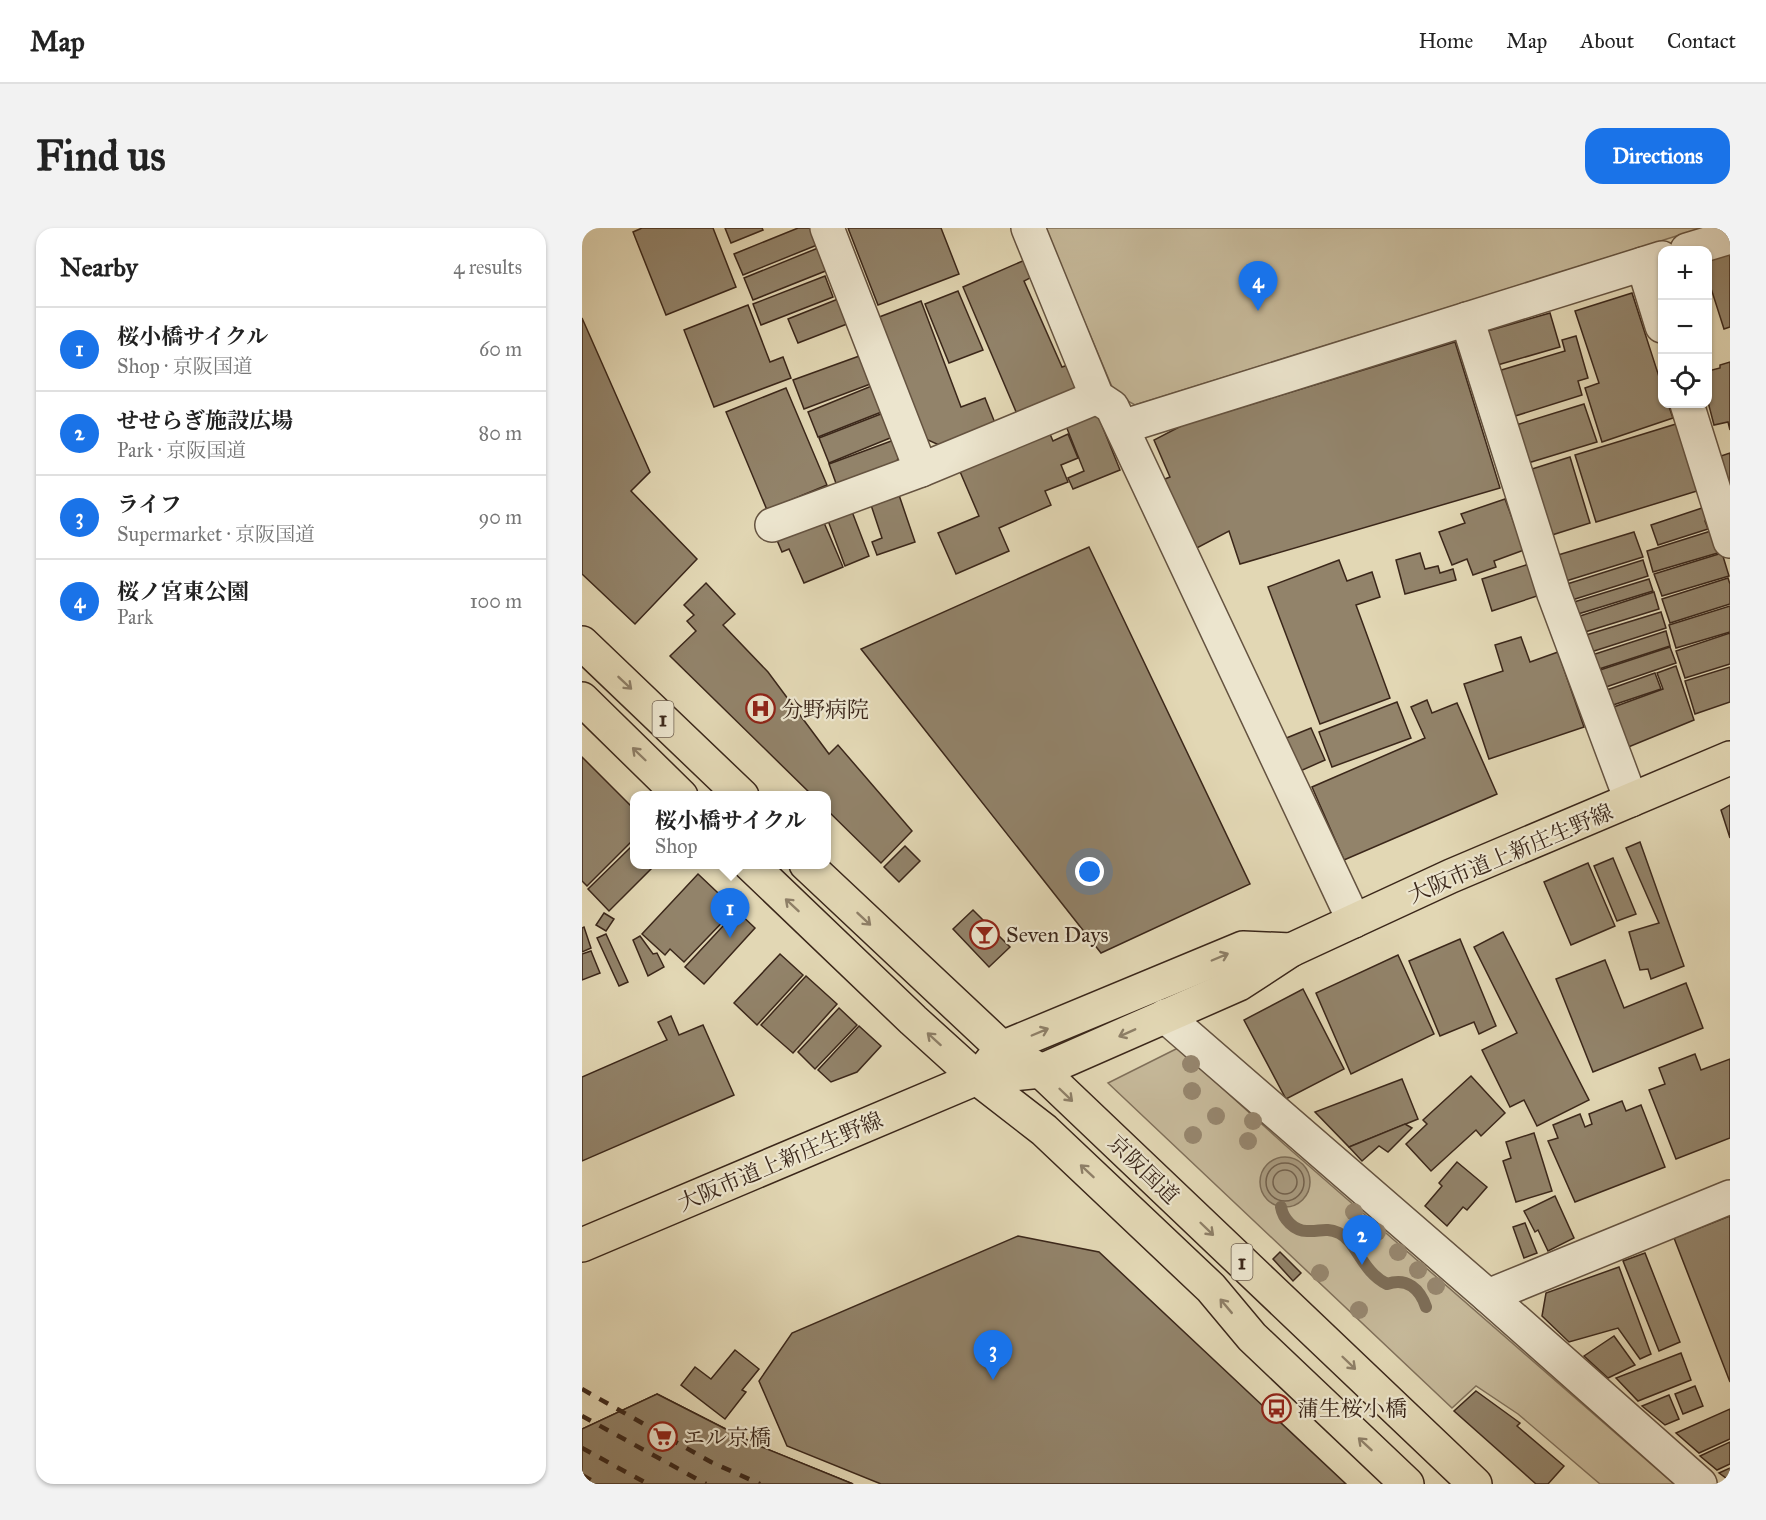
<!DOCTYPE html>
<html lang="en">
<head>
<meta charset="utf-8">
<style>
  :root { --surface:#fff; --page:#f2f2f2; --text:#222; --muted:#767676; --line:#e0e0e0; --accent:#1a73e8 }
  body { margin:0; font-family:"IM FELL Great Primer","Noto Serif JP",serif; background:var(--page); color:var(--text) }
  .controls { position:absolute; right:18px; top:18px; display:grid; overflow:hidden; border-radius:12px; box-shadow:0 2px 4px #0004 }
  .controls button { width:54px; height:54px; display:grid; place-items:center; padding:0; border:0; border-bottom:2px solid var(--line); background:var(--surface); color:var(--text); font:30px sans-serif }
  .you { position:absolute; left:508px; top:644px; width:21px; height:21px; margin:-15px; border:4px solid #fff; border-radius:50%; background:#1a73e8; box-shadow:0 0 0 9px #1a73e833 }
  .badge { display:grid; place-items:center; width:39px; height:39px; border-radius:50%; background:var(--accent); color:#fff; font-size:20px; font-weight:700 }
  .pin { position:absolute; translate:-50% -50px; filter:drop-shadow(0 2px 3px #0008) }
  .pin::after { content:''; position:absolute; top:32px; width:21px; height:18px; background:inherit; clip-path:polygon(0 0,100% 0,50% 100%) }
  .popup { position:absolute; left:48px; top:563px; width:201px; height:78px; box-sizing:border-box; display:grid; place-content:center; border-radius:12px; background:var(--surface); filter:drop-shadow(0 2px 4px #0005); font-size:20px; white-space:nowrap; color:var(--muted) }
  .popup b { font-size:22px; color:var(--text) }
  .popup::after { content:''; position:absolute; left:50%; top:100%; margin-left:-12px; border:12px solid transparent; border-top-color:var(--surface) }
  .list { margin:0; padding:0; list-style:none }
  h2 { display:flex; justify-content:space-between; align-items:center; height:78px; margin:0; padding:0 24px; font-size:26px }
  h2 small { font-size:20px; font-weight:400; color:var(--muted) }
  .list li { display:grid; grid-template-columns:39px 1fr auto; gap:18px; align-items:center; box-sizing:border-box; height:84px; padding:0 24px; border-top:2px solid var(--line) }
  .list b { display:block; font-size:22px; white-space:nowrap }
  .list p { margin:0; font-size:20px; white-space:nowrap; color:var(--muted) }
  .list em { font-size:20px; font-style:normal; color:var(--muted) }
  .icon { flex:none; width:33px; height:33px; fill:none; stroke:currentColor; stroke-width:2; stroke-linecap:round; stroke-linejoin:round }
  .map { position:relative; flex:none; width:1148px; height:1256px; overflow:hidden; border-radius:18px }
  header { display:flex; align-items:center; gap:36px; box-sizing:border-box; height:84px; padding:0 30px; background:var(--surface); border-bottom:2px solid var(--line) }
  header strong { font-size:28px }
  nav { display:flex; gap:33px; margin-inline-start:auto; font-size:21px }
  .intro { display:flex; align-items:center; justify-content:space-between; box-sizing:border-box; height:144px; padding:0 36px }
  h1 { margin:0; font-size:42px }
  .button { padding:15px 27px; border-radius:18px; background:var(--accent); color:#fff; font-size:21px; font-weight:700 }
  main { display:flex; gap:36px; padding:0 36px }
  aside { flex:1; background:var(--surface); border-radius:18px; box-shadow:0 2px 4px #0004 }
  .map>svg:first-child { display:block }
  .green { fill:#c6b99a; stroke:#80705a; stroke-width:1.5 }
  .water { fill:#a99b80; stroke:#7d6d57; stroke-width:1.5 }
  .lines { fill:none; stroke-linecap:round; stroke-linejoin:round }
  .shore { stroke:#72614d; stroke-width:1.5 }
  .stream { stroke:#7d6d57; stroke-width:12 }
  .building { fill:#92836a; stroke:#3b271a; stroke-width:1.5 }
  .street-casing { stroke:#655340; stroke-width:36 }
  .primary-casing { stroke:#3b271a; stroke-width:36 }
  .highway-casing { stroke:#3b271a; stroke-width:36 }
  .street { stroke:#ece5ce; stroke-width:33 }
  .primary { stroke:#e2d7b4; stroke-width:33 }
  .highway { stroke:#e2d7b4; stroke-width:33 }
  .rail { stroke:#3b271a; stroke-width:4.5; stroke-dasharray:10 10; stroke-linecap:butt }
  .tree { fill:#96866e }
  .oneway { stroke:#8e7f67 }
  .labels { text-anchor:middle; stroke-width:4.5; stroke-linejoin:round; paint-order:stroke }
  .shield { fill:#ece5ce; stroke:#706050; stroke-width:1.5 }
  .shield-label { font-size:21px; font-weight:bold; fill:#3b271a }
  .poi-label { font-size:22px; fill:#3b271a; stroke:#ece5ce; text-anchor:start }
  .street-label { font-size:22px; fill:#3b271a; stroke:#ece5ce }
</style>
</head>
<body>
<header>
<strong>Map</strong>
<nav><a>Home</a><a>Map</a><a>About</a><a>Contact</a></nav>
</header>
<div class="intro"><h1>Find us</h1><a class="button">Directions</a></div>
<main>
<aside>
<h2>Nearby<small>4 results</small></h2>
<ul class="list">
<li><span class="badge">1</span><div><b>桜小橋サイクル</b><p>Shop · 京阪国道</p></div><em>60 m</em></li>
<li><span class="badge">2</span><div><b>せせらぎ施設広場</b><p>Park · 京阪国道</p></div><em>80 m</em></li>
<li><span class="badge">3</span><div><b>ライフ</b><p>Supermarket · 京阪国道</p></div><em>90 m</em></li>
<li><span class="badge">4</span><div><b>桜ノ宮東公園</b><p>Park</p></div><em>100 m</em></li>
</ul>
</aside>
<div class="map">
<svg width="1148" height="1256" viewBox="0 0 1148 1256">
  <rect width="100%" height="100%" fill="#e2d7b4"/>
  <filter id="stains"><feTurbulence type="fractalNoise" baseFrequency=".00333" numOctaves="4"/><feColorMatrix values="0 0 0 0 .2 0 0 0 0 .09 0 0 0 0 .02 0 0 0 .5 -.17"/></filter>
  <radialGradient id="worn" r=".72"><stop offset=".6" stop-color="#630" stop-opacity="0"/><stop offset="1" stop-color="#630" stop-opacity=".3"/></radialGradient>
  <g class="green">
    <path d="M463,0h657l-567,177 -20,-11z"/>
    <path d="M596,820l107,97 389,339h-74l-82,-70 -42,-28 -24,22 -344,-325z"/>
  </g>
  <circle class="water" cx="703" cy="954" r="25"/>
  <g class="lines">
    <g class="shore">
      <circle cx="703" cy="954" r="19"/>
      <circle cx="703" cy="954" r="12"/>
    </g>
    <path class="stream" d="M699,979c2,12 13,24 26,24 13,1 18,-4 32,2 18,9 23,39 48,51 20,-7 33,5 39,23"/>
  </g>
  <g class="building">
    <path d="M60,0h71l23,59 -70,28 -33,-83z"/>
    <path d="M143,0h37l1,2 -32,13z"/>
    <path d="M216,0h13l6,17 -74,30 -9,-21z"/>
    <path d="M266,0h93l18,46 -81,31z"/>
    <path d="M236,20l10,22 -75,30 -9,-22z"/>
    <path d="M1148,25v74l-6,2 -16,-50v-19z"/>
    <path d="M443,32l7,17 -8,4 38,86 6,-2 10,22 -61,27 -54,-127z"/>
    <path d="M243,48l8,21 -72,28 -8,-21z"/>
    <path d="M376,63l25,59 -34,13 -24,-59z"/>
    <path d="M1050,65l30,93v18h6l5,14 -71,24 -17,-54 14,-5 -24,-72z"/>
    <path d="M256,71l9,25 -49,19 -10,-24z"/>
    <path d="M339,73l40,106 24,-9 10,25 -56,22 -20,-9 -45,-117z"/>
    <path d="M166,77l22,57 13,-5 8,21 -77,29 -30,-77z"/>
    <path d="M968,85l10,34 -66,19 -10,-34z"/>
    <path d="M0,90l68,154 -19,19 66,68 -62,65 -53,-50z"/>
    <path d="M994,108l12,42 -10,3 4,14 -70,22 -14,-46 67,-20 -3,-11z"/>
    <path d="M873,114l45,146 -260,76 -11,-33 -36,19 -33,-69 10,-4 -16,-37 29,-15z"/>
    <path d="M280,127l11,28 -69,26 -11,-29z"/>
    <path d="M1148,134v68l-2,-8 -14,3 -6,-23v-31l12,-3v-3z"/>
    <path d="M292,157l10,26 -66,26 -10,-25z"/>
    <path d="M204,160l41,97 -60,25 -41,-98z"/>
    <path d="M1002,176l13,38 -69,21 -12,-38z"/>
    <path d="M304,184l9,24 -66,27 -10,-25z"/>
    <path d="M515,185l23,57 -47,19 -5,-11 16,-7 -18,-45z"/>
    <path d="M1094,196l21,67 -101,31 -21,-67z"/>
    <path d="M468,206l3,7 15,-7 10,24 -17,7 7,17 -23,9 6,14 -52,23 10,23 -53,23 -18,-41 41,-17 -21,-49z"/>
    <path d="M312,212l6,14 -4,9 -59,23 -8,-22z"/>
    <path d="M1148,225v36l-9,-33z"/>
    <path d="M988,229l20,66 -38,12 -20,-66z"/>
    <path d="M317,267l16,47 -38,13 -5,-13 10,-4 -11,-33z"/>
    <path d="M923,271l19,51 -30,11 2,6 -23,8 -6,-16 -15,6 -13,-33 26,-9 -4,-9z"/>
    <path d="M1126,278l4,13 -7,2 3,8 -50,16 -7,-20z"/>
    <path d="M269,281l18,47 -24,10 -18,-48z"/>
    <path d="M240,290l21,49 -39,16 -15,-34 -7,3 -6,-14z"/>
    <path d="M1132,302l7,22 -68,20 -6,-21z"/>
    <path d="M1052,304l9,25 -77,24 -8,-26z"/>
    <path d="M507,319l161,337 -149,69 -240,-304z"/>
    <path d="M838,325l5,16 13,-3 2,7 13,-4 3,11 -51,14 -9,-34z"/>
    <path d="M1140,325l7,23 -67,20 -8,-22z"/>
    <path d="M757,332l8,21 25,-9 8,25 -24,8 34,93 -70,26 -52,-137z"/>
    <path d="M1061,332l5,16 -76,24 -5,-16z"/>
    <path d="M947,336l11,31 -48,16 -10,-32z"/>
    <path d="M1146,350l2,6v20l-60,19 -8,-24z"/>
    <path d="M1067,351l4,12 -75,23 -4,-12z"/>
    <path d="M124,355l29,31 -12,11 45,47 61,82 9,-9 74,86 -31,32 -55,-54v-13h-13l-143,-140 26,-25 -9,-10 7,-6 -10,-10z"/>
    <path d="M1072,364l5,17 -74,23 -5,-16z"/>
    <path d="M1148,378v26l-54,16 -7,-23z"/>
    <path d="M1079,384l5,16 -75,24 -5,-17z"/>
    <path d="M1084,403l4,15 -74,24 -4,-15z"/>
    <path d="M1148,405v31l-45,14 -9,-27z"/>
    <path d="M939,409l9,25 28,-10 26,75 -95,32 -25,-75 39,-13 -8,-26z"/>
    <path d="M1088,419l6,16 -73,25 -6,-17z"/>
    <path d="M1094,438l18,54 -68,28 -15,-40 52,-19 -6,-16z"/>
    <path d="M1148,439v35l-35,12 -10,-33z"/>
    <path d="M1073,445l6,16 -51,17 -6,-15z"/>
    <path d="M845,472l5,13 25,-10 40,91 -153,66 -32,-73 113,-49 -14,-31z"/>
    <path d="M815,474l14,36 -79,29 -13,-35z"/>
    <path d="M729,500l14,32 -27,12 -14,-33z"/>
    <path d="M0,529l52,52v30l-47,47 -5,-5z"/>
    <path d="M1148,577v33l-9,-28z"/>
    <path d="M1058,614l44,124 -33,13 -3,-10 -8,1 -11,-38 30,-9 -33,-75z"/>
    <path d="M52,616v20h22l-47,47 -21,-22z"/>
    <path d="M323,618l15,15 -21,21 -15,-15z"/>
    <path d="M1031,630l23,56 -19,7 -23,-55z"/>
    <path d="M1006,635l27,63 -44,19 -27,-63z"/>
    <path d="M116,646l37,35 -51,53 -14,-13 -5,6 -23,-21z"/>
    <path d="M391,682l37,37 -21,20 -36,-38z"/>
    <path d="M155,683l18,17 -51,56 -19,-17z"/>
    <path d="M22,685l10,6 -8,12 -10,-6z"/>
    <path d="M2,699l7,21 -9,4v-24z"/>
    <path d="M921,704l86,168 -52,26 -13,-26 -14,7 -28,-57 35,-17 -43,-86z"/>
    <path d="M24,706l22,48 -9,4 -22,-48z"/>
    <path d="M58,708l13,18 4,-1 7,14 -16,9 -15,-36z"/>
    <path d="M878,711l36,87 -17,8 -5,-12 -34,14 -31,-75z"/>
    <path d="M9,723l9,22 -18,7v-26z"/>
    <path d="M198,726l23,21 -46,50 -23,-22z"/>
    <path d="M816,727l36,79 -83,40 -35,-81z"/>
    <path d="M1023,732l19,48 62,-25 17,45 -110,44 -37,-93z"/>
    <path d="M224,748l31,28 -44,49 -32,-28z"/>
    <path d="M721,761l41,80 -58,30 -42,-79z"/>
    <path d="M257,780l18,17 -42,44 -17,-17z"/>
    <path d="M89,788l8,19 24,-10 31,70 -152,66v-84l85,-37 -9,-18z"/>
    <path d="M277,798l22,20 -24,26 -26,10 -13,-12z"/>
    <path d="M1113,826l6,16 29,-11v79l-54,21 -27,-69 16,-6 -6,-16z"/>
    <path d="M889,848l34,37 -24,23 -5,-6 -45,41 -25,-27 21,-20 -4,-4z"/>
    <path d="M820,851l16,40 -69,28 -34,-35z"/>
    <path d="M1040,873l4,10 15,-6 24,62 -90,35 -27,-61 10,-3 -5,-13 27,-11 5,13 7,-3 -3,-10z"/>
    <path d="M823,896l7,4 -24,24 -9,-6 -17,15 -13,-14z"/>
    <path d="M952,905l18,58 -36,11 -13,-41 8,-3 -5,-16z"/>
    <path d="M875,934l30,25 -20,23 -4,-3 -16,19 -22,-20 17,-20 -3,-3z"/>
    <path d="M973,968l19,42 -26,13 -10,-21 -3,2 -11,-21z"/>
    <path d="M1148,988v166l-56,-144z"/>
    <path d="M943,995l12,30 -13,5 -11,-31z"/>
    <path d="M436,1008l81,16 247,232h-465l-94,-38 -28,-65 33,-48z"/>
    <path d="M698,1024l21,21 -8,8 -20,-22z"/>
    <path d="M1063,1025l35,89 -21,9 -36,-90z"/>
    <path d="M1037,1039l32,87 -11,5 -22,-31 -49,14 -27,-26 4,-23z"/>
    <path d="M1032,1108l21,29 -27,13 -24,-22z"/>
    <path d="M153,1122l24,19 -17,21 4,2 -21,27 -44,-34 14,-18 16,12z"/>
    <path d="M1099,1125l10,27 -53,21 -22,-23z"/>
    <path d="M1113,1158l8,20 -20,8 -8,-20z"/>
    <path d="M894,1163l44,32 -3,3 47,40 -16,18h-12l-82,-73z"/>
    <path d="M75,1166l100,51 96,39h-271v-55z"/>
    <path d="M75,1166l100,51 96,39h-271v-55z"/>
    <path d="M1087,1167l10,24 -14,6 -23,-19z"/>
    <path d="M1148,1181v30l-31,14 -23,-20z"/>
    <path d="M1148,1214v22l-13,6 -17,-14z"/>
    <path d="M1148,1240v13l-11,-8z"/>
  </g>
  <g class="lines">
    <defs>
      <g id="street">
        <path d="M245,0l94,242"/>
        <path d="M446,0l69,169 15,10 242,514"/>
        <path d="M1105,22l43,-13"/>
        <path d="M1061,36l19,62"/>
        <path d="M885,91l87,275 77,206"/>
        <path d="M1105,176l43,137"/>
        <path d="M540,199l540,-169"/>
        <path d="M190,297l149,-55 176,-73"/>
        <path d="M583,788l323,280 212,188"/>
        <path d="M906,1068l242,-99"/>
      </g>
      <g id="primary">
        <path d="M404,840l16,-20 241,-100 48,2"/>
        <path d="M0,1017l395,-167 64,-7 198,-87 52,-34 160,-74 279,-118"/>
      </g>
      <g id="highway">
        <path d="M0,415l160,153"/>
        <path d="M0,471l99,97"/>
        <path d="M168,636l163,156 64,58 67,52 167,158 41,49 155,147"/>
        <path d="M224,636l196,184 39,23 434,413"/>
      </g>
    </defs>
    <use href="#street" class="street-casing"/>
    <use href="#primary" class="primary-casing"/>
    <use href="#highway" class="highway-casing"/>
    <use href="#street" class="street"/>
    <use href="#primary" class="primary"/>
    <use href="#highway" class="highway"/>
    <g class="rail">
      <path d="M0,1161l129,73 49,22"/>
      <path d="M0,1188l124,68"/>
      <path d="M0,1220l66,36"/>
      <path d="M0,1247l16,9"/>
    </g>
  </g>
  <g class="tree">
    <circle cx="609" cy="836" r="9"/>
    <circle cx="610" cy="863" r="9"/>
    <circle cx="634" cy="888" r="9"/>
    <circle cx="671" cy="893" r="9"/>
    <circle cx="611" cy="907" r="9"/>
    <circle cx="666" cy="913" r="9"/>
    <circle cx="772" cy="984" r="9"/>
    <circle cx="795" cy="1004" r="9"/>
    <circle cx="816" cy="1024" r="9"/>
    <circle cx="836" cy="1042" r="9"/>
    <circle cx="738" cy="1045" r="9"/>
    <circle cx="854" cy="1058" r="9"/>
    <circle cx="777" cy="1082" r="9"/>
  </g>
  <defs><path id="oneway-shaft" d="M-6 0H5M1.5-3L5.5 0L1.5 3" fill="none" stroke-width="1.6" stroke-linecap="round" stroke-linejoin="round" transform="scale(1.5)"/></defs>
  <g class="oneway">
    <use href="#oneway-shaft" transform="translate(43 455) rotate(43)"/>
    <use href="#oneway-shaft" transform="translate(57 526) rotate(-136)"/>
    <use href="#oneway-shaft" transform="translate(210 677) rotate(-137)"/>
    <use href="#oneway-shaft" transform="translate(282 691) rotate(43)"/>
    <use href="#oneway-shaft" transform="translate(638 729) rotate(-23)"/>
    <use href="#oneway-shaft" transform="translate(458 804) rotate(-23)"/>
    <use href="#oneway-shaft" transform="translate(545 805) rotate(156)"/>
    <use href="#oneway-shaft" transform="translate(352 811) rotate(-138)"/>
    <use href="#oneway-shaft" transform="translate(484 867) rotate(44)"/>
    <use href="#oneway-shaft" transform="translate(505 943) rotate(-137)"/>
    <use href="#oneway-shaft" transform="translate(625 1001) rotate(44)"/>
    <use href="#oneway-shaft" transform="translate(644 1078) rotate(-130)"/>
    <use href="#oneway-shaft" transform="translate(767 1135) rotate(44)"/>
    <use href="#oneway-shaft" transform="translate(783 1216) rotate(-137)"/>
  </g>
  <defs>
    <symbol id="hospital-ring" viewBox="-11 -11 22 22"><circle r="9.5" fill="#ece5ce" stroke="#8f2418" stroke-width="1.5"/><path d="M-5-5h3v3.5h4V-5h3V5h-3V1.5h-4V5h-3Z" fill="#8f2418"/></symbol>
    <symbol id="bar-ring" viewBox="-11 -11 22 22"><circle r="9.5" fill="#ece5ce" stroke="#8f2418" stroke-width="1.5"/><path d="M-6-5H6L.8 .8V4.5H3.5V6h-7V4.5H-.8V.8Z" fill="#8f2418"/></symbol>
    <symbol id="bus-ring" viewBox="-11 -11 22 22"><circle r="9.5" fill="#ece5ce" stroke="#8f2418" stroke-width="1.5"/><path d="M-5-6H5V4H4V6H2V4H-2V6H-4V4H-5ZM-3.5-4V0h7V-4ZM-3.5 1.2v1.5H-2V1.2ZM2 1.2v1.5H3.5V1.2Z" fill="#8f2418"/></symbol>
    <symbol id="supermarket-ring" viewBox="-11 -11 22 22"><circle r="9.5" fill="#ece5ce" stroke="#8f2418" stroke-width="1.5"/><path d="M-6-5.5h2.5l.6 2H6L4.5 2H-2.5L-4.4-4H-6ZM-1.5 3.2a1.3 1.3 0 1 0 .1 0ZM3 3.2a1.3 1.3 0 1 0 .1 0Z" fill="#8f2418"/></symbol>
  </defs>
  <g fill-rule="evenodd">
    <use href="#hospital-ring" x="162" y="464" width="33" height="33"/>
    <use href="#bar-ring" x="386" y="690" width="33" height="33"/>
    <use href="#bus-ring" x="678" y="1164" width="33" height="33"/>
    <use href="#supermarket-ring" x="64" y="1192" width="33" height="33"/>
  </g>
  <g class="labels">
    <g class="shield">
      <rect x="70.5" y="473" width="21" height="36" rx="4.5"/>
      <rect x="649.5" y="1016" width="21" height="36" rx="4.5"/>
    </g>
    <g class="shield-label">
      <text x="81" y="498">1</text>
      <text x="660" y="1041">1</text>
    </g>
    <g class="poi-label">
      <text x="199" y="489">分野病院</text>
      <text x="424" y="714">Seven Days</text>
      <text x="715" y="1188">蒲生桜小橋</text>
      <text x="101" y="1217">エル京橋</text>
    </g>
    <g class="street-label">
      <text transform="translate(928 625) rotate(-23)" y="8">大阪市道上新庄生野線</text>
      <text transform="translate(198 933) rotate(-23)" y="8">大阪市道上新庄生野線</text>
      <text transform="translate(562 941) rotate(44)" y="8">京阪国道</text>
    </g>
  </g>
  <rect width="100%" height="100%" filter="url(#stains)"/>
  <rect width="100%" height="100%" fill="url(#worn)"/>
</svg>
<div class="controls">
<button>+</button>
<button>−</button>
<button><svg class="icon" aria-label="locate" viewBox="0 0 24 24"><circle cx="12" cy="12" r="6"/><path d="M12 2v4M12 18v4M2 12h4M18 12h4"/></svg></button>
</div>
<div class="you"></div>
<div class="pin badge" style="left:148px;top:710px">1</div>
<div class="popup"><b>桜小橋サイクル</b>Shop</div>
<div class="pin badge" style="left:780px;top:1037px">2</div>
<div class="pin badge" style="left:411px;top:1152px">3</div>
<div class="pin badge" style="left:676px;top:83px">4</div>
</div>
</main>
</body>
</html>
